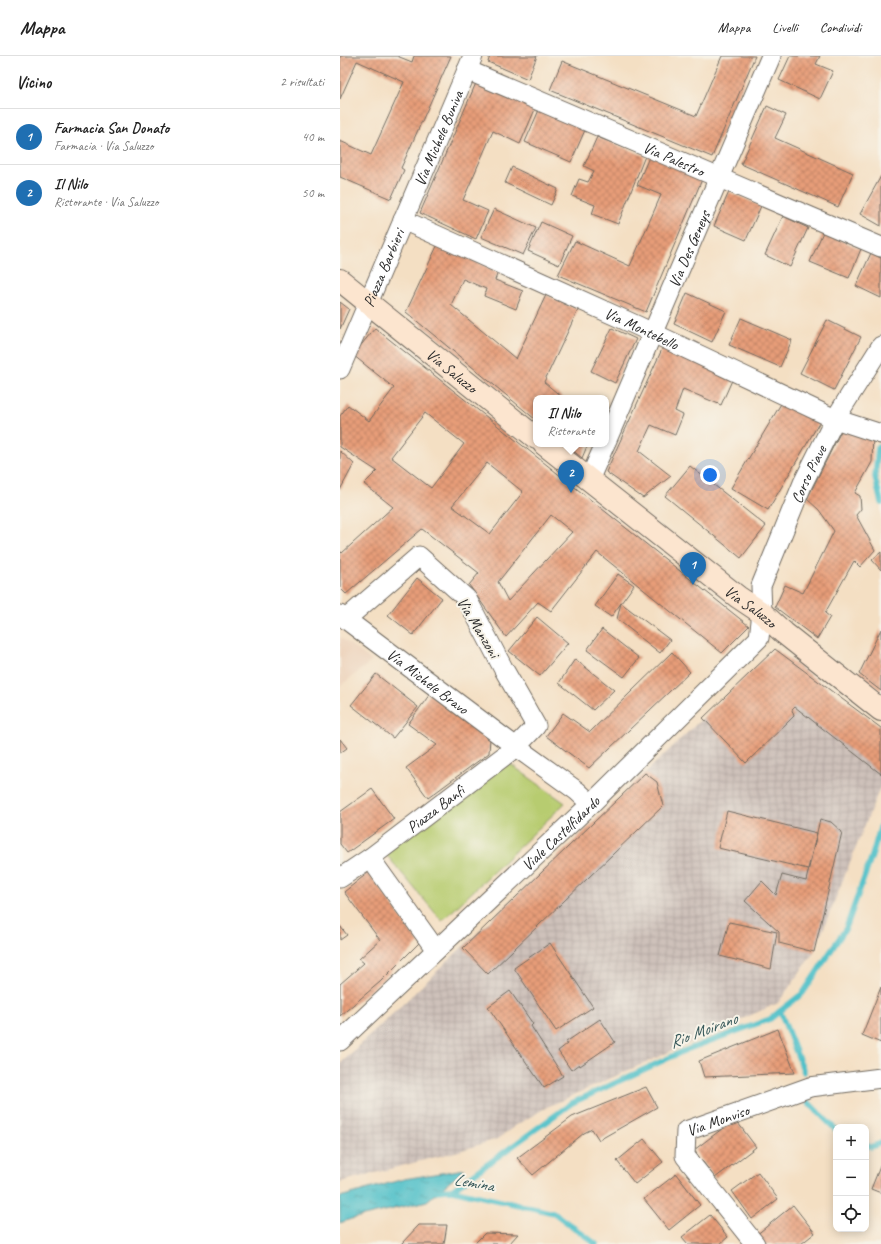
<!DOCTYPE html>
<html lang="it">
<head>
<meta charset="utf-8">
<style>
  :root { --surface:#fff; --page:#f2f2f2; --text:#222; --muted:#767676; --line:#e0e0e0; --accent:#1f6fb2 }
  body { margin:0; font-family:Caveat,sans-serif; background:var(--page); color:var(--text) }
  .controls { position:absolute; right:12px; bottom:12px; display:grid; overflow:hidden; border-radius:8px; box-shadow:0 2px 10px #0003 }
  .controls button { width:36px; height:36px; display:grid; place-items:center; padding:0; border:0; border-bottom:1px solid var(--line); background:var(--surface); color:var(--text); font:20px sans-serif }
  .you { position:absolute; left:370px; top:419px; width:14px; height:14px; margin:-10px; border:3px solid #fff; border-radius:50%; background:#1a73e8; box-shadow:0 0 0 6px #1a73e833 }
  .badge { display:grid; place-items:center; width:26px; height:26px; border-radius:50%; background:var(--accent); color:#fff; font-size:13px; font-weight:700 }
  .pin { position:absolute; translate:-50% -33px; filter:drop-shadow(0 1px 2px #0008) }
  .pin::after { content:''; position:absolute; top:21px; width:14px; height:12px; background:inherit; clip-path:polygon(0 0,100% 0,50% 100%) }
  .popup { position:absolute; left:193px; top:339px; width:76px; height:52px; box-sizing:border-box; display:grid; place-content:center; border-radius:8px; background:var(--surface); filter:drop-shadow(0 1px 3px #0005); font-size:13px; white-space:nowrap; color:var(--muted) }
  .popup b { font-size:15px; color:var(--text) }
  .popup::after { content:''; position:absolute; left:50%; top:100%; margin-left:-8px; border:8px solid transparent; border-top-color:var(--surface) }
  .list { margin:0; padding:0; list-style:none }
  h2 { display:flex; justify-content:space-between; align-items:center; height:52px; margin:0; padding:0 16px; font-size:17px }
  h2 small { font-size:13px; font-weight:400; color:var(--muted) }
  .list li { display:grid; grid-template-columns:26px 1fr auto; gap:12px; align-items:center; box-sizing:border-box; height:56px; padding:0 16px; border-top:1px solid var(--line) }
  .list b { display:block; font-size:15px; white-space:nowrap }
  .list p { margin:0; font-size:13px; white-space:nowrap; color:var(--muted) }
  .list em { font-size:13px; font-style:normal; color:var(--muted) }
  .icon { flex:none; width:22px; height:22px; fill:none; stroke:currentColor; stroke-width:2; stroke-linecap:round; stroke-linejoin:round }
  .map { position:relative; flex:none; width:541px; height:1188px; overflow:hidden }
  header { display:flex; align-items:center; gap:24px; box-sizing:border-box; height:56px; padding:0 20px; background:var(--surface); border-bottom:1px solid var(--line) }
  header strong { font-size:19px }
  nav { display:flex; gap:22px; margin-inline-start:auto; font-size:14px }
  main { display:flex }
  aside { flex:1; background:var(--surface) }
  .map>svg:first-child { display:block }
  .built { fill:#edd2ba }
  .industrial { fill:url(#industrial-grid) }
  .park { fill:#b7cc70; stroke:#717c4e }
  .water { fill:url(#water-ripples); stroke:#3f767a }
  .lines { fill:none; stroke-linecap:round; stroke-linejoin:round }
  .stream { stroke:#53c1c9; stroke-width:5.5 }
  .building { fill:url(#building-cross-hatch); fill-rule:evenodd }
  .minor-casing { stroke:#716a60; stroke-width:21 }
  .secondary-casing { stroke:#716a60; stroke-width:24 }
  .minor { stroke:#fff; stroke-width:19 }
  .secondary { stroke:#fce5cf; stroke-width:22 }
  .labels { text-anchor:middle; stroke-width:4; stroke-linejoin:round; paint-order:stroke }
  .street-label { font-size:16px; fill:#2b2b2b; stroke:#f7f3e8 }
  .water-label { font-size:17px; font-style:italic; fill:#37585a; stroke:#f7f3e8 }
</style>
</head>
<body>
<header>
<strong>Mappa</strong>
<nav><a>Mappa</a><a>Livelli</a><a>Condividi</a></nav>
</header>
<main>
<aside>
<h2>Vicino<small>2 risultati</small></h2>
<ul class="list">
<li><span class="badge">1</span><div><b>Farmacia San Donato</b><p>Farmacia · Via Saluzzo</p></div><em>40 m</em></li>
<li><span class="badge">2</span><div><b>Il Nilo</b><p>Ristorante · Via Saluzzo</p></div><em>50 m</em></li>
</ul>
</aside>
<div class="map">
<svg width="541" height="1188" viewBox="0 0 541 1188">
  <defs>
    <pattern id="industrial-grid" width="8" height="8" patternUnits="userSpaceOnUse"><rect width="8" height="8" fill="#cec1ba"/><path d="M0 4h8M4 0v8" fill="none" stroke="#b1a6a0"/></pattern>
    <pattern id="water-ripples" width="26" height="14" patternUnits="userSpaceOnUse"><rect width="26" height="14" fill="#53c1c9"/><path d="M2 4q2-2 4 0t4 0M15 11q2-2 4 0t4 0" fill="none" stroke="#459da3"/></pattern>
    <pattern id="building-cross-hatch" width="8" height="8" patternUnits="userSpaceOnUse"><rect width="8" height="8" fill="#e79d78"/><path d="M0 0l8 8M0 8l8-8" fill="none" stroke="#bb8063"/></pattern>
  </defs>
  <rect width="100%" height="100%" fill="#f7f3e8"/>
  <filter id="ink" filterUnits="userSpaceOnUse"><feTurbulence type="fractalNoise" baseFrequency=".025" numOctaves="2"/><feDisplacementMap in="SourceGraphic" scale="8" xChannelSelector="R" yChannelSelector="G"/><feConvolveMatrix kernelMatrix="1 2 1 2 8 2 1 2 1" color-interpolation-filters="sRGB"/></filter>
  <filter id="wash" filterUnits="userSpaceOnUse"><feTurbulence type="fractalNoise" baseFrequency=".012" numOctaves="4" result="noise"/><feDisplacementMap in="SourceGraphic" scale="16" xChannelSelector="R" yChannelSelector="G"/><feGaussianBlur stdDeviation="0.9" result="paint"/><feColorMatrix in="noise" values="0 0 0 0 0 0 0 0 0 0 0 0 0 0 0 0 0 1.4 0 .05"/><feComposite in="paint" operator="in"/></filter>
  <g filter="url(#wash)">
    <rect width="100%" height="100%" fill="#f4dfc3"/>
    <path class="built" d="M0,581l32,24 -32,25z"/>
    <path class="industrial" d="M435,593l106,79v57l-67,167 -36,51 -231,104 -29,17 -21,15 -38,12 -119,31v-118z"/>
    <path class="park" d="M166,705l59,42 -123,118 -58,-69z"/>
    <path class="water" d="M125,1113l-38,32 -76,18 -11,4v-26l64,-18z"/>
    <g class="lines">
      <g class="stream">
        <path d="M538,391l-3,30 6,26"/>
        <path d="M440,955l24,61"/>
        <path d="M468,1046l28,28"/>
        <path d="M526,1089l5,2 10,-4"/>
        <path d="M112,1134l120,-87 114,-53 84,-31 33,-26 43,-65 26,-72 9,-32"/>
        <path d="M93,1135l19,-1 102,23 42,31"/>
      </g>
    </g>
    <g id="blocks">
      <g class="building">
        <path d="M0,0h57l15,6 2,-6h37l-50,112 3,2 -13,29 -51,-22v-36l31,14 33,-73 -47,-21 -17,38z"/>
        <path d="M150,0h47l-9,23 -40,-17z"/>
        <path d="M382,0h33l-43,101 -162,-67 12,-29 134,55z"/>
        <path d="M450,0h30l-4,8 17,7 -13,28 -41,-19z"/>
        <path d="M136,27l60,24 -16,37 -27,-13 -30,69 25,11 -12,28 -56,-26z"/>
        <path d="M427,50l19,9 -11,23 78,35 -15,34 -97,-43z"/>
        <path d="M199,54l46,20 -14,32 -46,-20z"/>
        <path d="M257,81l48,19 -27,68 -26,-10 3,-9 -23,-9 7,-17 9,3 6,-11 -10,-5z"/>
        <path d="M310,99l53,22 -57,135 -88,-37 17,-34 55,25 31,-71 -24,-10z"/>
        <path d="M172,111l46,22 -7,16 -46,-22z"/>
        <path d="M541,120v50l-21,-12z"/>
        <path d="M389,136l32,14 -15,34 -32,-14z"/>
        <path d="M154,153l42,19 -13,27 -42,-18z"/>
        <path d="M443,160l25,12 -18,39 -25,-12z"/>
        <path d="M201,166l31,14 -13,29 -31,-14z"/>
        <path d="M483,176l38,17 -12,29 -39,-16z"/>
        <path d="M98,188l60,28 -3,8 28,11 -7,18 -32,-13 2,-7 -23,-10 -12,26 65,54 30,-64 32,15 -34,72 19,16h-27v22l-130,-108z"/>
        <path d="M531,197l10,5v40l-25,-12z"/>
        <path d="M347,237l39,18 -14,31 -38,-18z"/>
        <path d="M0,246l9,7 -9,20z"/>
        <path d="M401,262l51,22 -12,27 -51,-22z"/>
        <path d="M487,264l34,17 -27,53 -34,-17z"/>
        <path d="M35,272l374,298 -27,27 -125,-101 -46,59 -13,-9 -32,35 -37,-52 10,-12 -57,-44 -76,65 -6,-6v-37l2,2 51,-46 -29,-23 13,-13 -37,-24v-31l8,-11 21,16 25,-33 -41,-33zM85,357l39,31 -33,44 -40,-31zM147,407l36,29 -33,42 -38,-28zM211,459l21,17 -64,69 -10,-19z"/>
        <path d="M272,272l24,11 -21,44 -24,-12z"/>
        <path d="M323,291l70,31 -12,27 -38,-16 -8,22 8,4 -8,20 -24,-10 -12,26 32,25 -28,22 -37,-26z"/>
        <path d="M445,341l37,21 -54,92 -37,-22z"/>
        <path d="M502,373l31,6 -1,27 -17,31 5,3 1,13 -5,6 19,35 -15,17 -6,-6 -29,52 5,4 -13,22 -42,-32 10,-22 18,8 31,-62 -15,-21 -12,-11z"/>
        <path d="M225,388h23l-6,14z"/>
        <path d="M0,395l14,13 -14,26z"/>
        <path d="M350,410l76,60 -25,32 -76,-62z"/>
        <path d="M541,496v18l-9,-10z"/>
        <path d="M278,518l16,11 -23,32 -16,-11z"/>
        <path d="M77,522l25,20 -29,37 -25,-20z"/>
        <path d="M281,547l49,37 -10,13 -43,-34z"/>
        <path d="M197,561l31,26 -28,33 -31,-25z"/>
        <path d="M262,573l37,29 -15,19 -37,-27z"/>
        <path d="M541,573v62l-22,-17z"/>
        <path d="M435,593l106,79v46l-86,-67 -3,3 2,6 -48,47 -43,-45z"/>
        <path d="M332,596l18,20 -101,96 -43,-32 17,-23 27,19z"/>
        <path d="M235,603l39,31 -21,20 -34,-27z"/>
        <path d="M36,618l42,33 -25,31 -42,-33z"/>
        <path d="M90,638l60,44 -1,15 -61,45 -22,-30 31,-23 -29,-21z"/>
        <path d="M0,683l7,9 -7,5z"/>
        <path d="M305,717l12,9 6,24 -175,168 -25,-26z"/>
        <path d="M32,733l22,30 -47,34 -7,-9v-32z"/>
        <path d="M387,755l90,22 -9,36 -90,-21z"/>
        <path d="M480,763l11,3 11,10 -28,120 -35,-9v-11l-34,-31 17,-20 14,14 6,-20 24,6z"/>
        <path d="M29,816l50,71 -39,39 -40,34v-32l24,-21 -5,-4 21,-19 -36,-48z"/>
        <path d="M389,866l48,10 -6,37 -51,-13z"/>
        <path d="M0,870l7,9 -7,5z"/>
        <path d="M210,887l43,64 -37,24 -42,-63z"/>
        <path d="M541,931v56l-19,-8z"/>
        <path d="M170,935l23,33 -2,2 32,50 -19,12 -56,-81z"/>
        <path d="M260,963l15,23 -35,24 -1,-2 -8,6 -13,-19 9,-7 -1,-2z"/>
        <path d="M438,973l17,44 -91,4 -5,-16z"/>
        <path d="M306,1031l11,20 -58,33 -7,-11 -8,4 -51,42 -16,-17 55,-41z"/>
        <path d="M395,1063l21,28 -41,31 -21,-28z"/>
        <path d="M304,1083l19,23 -28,22 -18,-23z"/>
        <path d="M541,1108v29l-10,-4z"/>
        <path d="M418,1116l20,27 -26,20 -20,-28z"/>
        <path d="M336,1118l24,31 -31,25 -25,-31z"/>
        <path d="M453,1149l22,28 -14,11h-39l-7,-8z"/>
        <path d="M370,1159l18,22 -8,7h-32l-6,-7z"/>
        <path d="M79,1169h28l-3,19h-43z"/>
        <path d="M145,1177l33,1 -9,10h-35z"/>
      </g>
    </g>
  </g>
  <g filter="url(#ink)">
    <use href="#blocks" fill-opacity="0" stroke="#716a60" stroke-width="1"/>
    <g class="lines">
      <defs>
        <g id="minor">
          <path id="s1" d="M127,14l414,177"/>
          <path id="s2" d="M63,164l235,106 197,93 46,15"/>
          <path id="s3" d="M0,313l133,-313"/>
          <path id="s4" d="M266,386l165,-386"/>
          <path d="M249,424l16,-36"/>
          <path id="s5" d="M0,559l176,132 61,44 14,13"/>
          <path d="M30,802l66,92"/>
          <path id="s6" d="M0,822l30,-20 146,-111 20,-21 -33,-58 -36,-69 -48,-43 -73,63"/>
          <path id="s7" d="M0,985l251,-237 168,-166 3,-25 -1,-27 42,-103 32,-64 46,-73"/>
          <path id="s8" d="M415,1188l-70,-88 1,-25 124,-44 71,-9"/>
        </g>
        <g id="secondary">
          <path id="s9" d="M0,224l196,158"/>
          <path id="s10" d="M204,388l194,153 24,16 22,20 97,77"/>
        </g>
      </defs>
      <use href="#minor" class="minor-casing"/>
      <use href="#secondary" class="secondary-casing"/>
      <use href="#minor" class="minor"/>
      <use href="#secondary" class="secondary"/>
    </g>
  </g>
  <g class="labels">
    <g class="street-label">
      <text dy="6" stroke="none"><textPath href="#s3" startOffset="251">Via Michele Buniva</textPath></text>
      <text dy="6" stroke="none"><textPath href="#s1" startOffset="225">Via Palestro</textPath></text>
      <text dy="6" stroke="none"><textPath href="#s4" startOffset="210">Via Des Geneys</textPath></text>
      <text dy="6" stroke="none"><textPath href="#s3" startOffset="110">Piazza Barbieri</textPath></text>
      <text dy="6" stroke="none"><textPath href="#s2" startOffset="262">Via Montebello</textPath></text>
      <text dy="6" stroke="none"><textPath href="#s9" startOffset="144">Via Saluzzo</textPath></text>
      <text dy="6" stroke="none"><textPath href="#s7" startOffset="755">Corso Piave</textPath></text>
      <text dy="6" stroke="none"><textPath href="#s10" startOffset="263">Via Saluzzo</textPath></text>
      <text transform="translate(139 571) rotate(59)" y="6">Via Manzoni</text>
      <text dy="6" stroke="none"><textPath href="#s5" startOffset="110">Via Michele Bravo</textPath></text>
      <text dy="6" stroke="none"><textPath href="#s6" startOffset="118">Piazza Banfi</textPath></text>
      <text dy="6" stroke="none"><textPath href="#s7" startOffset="303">Viale Castelfidardo</textPath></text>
      <text dy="6" stroke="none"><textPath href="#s8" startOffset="171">Via Monviso</textPath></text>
    </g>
    <g class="water-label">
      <text transform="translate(363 974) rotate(-21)" y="6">Rio Moirano</text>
      <text transform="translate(134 1126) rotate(10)" y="6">Lemina</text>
    </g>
  </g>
</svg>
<div class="controls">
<button>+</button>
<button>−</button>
<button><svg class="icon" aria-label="locate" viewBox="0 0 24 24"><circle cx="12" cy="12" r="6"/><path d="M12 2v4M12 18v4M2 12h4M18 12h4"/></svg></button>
</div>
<div class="you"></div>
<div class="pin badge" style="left:353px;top:529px">1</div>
<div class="pin badge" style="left:231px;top:437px">2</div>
<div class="popup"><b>Il Nilo</b>Ristorante</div>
</div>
</main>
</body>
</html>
